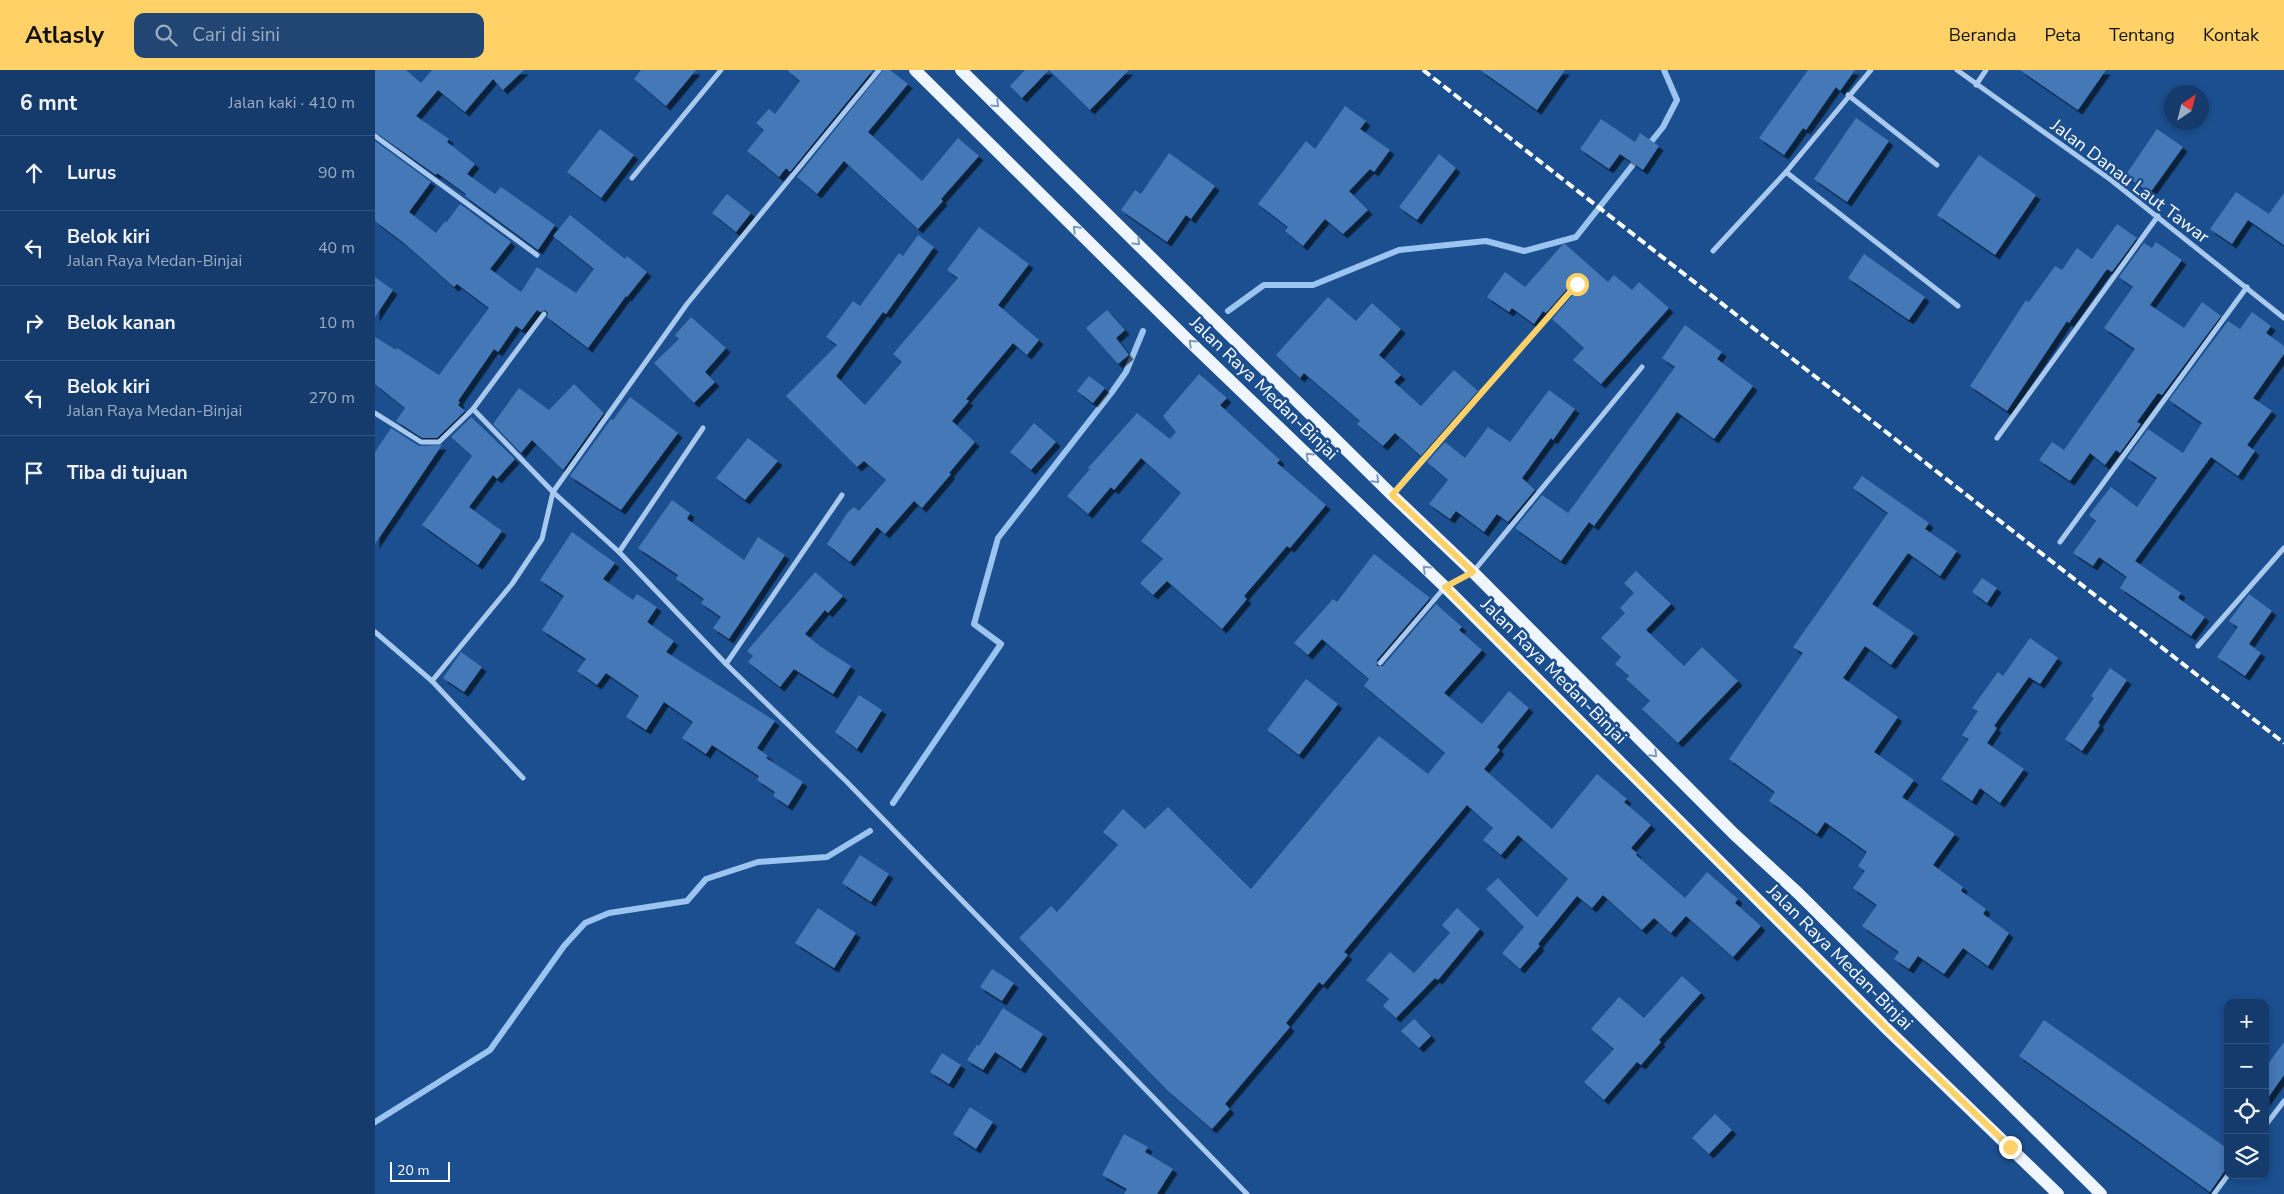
<!DOCTYPE html>
<html lang="id">
<head>
<meta charset="utf-8">
<style>
  :root { --surface:#143b6b; --page:#214673; --text:#f1f3f6; --muted:#9dadc1; --line:#33557e; --accent:#ffd166 }
  body { margin:0; font-family:"Nunito Sans",sans-serif; background:var(--page); color:var(--text) }
  .controls { position:absolute; right:15px; bottom:15px; display:grid; overflow:hidden; border-radius:10px; box-shadow:0 2px 8px #0003 }
  .controls button { width:45px; height:45px; display:grid; place-items:center; padding:0; border:0; border-bottom:1px solid var(--line); background:var(--surface); color:var(--text); font:25px sans-serif }
  .compass { position:absolute; left:1789px; top:15px; width:45px; height:45px; border-radius:50%; background:var(--surface); box-shadow:0 2px 8px #0003; rotate:35deg }
  .scale { position:absolute; left:15px; bottom:12px; width:60px; box-sizing:border-box; padding-left:5px; border:2px solid #fff; border-top:0; font-size:14px; line-height:18px; white-space:nowrap; color:#fff; -webkit-text-stroke:4px #1b4f8f; paint-order:stroke }
  .stop { position:absolute; width:15px; height:15px; margin:-11px; border:4px solid #ffd166; border-radius:50%; background:#fff }
  .stop.end { background:#ffd166; border-color:#fff; box-shadow:0 1px 5px #0008 }
  .list { margin:0; padding:0; list-style:none }
  h2 { display:flex; justify-content:space-between; align-items:center; height:65px; margin:0; padding:0 20px; font-size:21px }
  h2 small { font-size:16px; font-weight:400; color:var(--muted) }
  .list li { display:grid; grid-template-columns:32px 1fr auto; gap:15px; align-items:center; box-sizing:border-box; height:75px; padding:0 20px; border-top:1px solid var(--line) }
  .list b { display:block; font-size:19px; white-space:nowrap }
  .list p { margin:0; font-size:16px; white-space:nowrap; color:var(--muted) }
  .list em { font-size:16px; font-style:normal; color:var(--muted) }
  .icon { flex:none; width:28px; height:28px; fill:none; stroke:currentColor; stroke-width:2; stroke-linecap:round; stroke-linejoin:round }
  .map { position:relative; flex:none; width:1909px; height:1124px; overflow:hidden }
  header { display:flex; align-items:center; gap:30px; box-sizing:border-box; height:70px; padding:0 25px; background:var(--accent); color:#111 }
  header strong { font-size:24px }
  nav { display:flex; gap:28px; margin-inline-start:auto; font-size:18px }
  .search { width:350px; height:45px; background:var(--page); display:flex; align-items:center; gap:12px; box-sizing:border-box; padding:0 18px; border-radius:10px; color:var(--muted); font-size:19px }
  main { display:flex }
  aside { flex:1; background:var(--surface) }
  .map>svg:first-child { display:block }
  .lines { fill:none; stroke-linecap:round; stroke-linejoin:round }
  .stream { stroke:#9cc4f0; stroke-width:6 }
  .building { fill:#4478b7; filter:url(#shadow) }
  .minor { stroke:#a9c9ee; stroke-width:5 }
  .primary { stroke:#f0f6ff; stroke-width:12 }
  .rail { stroke:#fff; stroke-width:4; stroke-dasharray:9 4; stroke-linecap:butt }
  .oneway { stroke:#7b9ac1 }
  .route { stroke:#ffd166; stroke-width:6 }
  .labels { text-anchor:middle; stroke-width:5; stroke-linejoin:round; paint-order:stroke }
  .street-label { font-size:18px; fill:#fff; stroke:#1b4f8f }
</style>
</head>
<body>
<header>
<strong>Atlasly</strong>
<div class="search"><svg class="icon" aria-label="search" viewBox="0 0 24 24"><circle cx="10" cy="10" r="6"/><path d="M15 15l6 6"/></svg>Cari di sini</div>
<nav><a>Beranda</a><a>Peta</a><a>Tentang</a><a>Kontak</a></nav>
</header>
<main>
<aside>
<h2>6 mnt<small>Jalan kaki · 410 m</small></h2>
<ul class="list">
<li><svg class="icon" aria-label="ahead" viewBox="0 0 24 24"><path d="M12 20V5M6 11l6-6 6 6"/></svg><div><b>Lurus</b></div><em>90 m</em></li>
<li><svg class="icon" aria-label="left" viewBox="0 0 24 24"><path d="M17 20v-9H6M10 6l-5 5 5 5"/></svg><div><b>Belok kiri</b><p>Jalan Raya Medan-Binjai</p></div><em>40 m</em></li>
<li><svg class="icon" aria-label="right" viewBox="0 0 24 24"><path d="M7 20v-9h11M14 6l5 5-5 5"/></svg><div><b>Belok kanan</b></div><em>10 m</em></li>
<li><svg class="icon" aria-label="left" viewBox="0 0 24 24"><path d="M17 20v-9H6M10 6l-5 5 5 5"/></svg><div><b>Belok kiri</b><p>Jalan Raya Medan-Binjai</p></div><em>270 m</em></li>
<li><svg class="icon" aria-label="arrive" viewBox="0 0 24 24"><path d="M6 21V4h12l-3 4 3 4H6"/></svg><div><b>Tiba di tujuan</b></div></li>
</ul>
</aside>
<div class="map">
<svg width="1909" height="1124" viewBox="0 0 1909 1124">
  <defs>
    <filter id="shadow"><feDropShadow dx="4.5" dy="4.5" stdDeviation="0" flood-color="#0009"/></filter>
  </defs>
  <rect width="100%" height="100%" fill="#1b4f8f"/>
  <g class="lines">
    <g class="stream">
      <path d="M1272,77l16,-20 14,-27 -13,-30"/>
      <path d="M853,241l36,-26h49l86,-35 87,-9 38,10 52,-14 63,-80"/>
      <path d="M518,733l108,-159 -27,-20 24,-86 114,-146 14,-20 17,-41"/>
      <path d="M0,1052l115,-72 74,-104 21,-23 24,-10 78,-12 19,-22 52,-17 69,-5 43,-26"/>
    </g>
  </g>
  <g class="building">
    <path d="M0,0h31l15,13 11,-13h92l-21,20 -10,-11 -28,33 -27,-22 -22,26 33,23 -2,3 28,22 -8,10 28,20 6,-7 54,38 -17,25 -73,-54 1,-2 -29,-21 -1,2 -61,-43z"/>
    <path d="M266,0h55l-30,36 -32,-27z"/>
    <path d="M412,0h86l-83,102 -4,-4 -7,9 -32,-26 17,-21 -8,-7 13,-14 6,5 25,-33z"/>
    <path d="M508,0h7l18,14 -40,48 54,49 36,-43 21,18 -38,43 2,2 -25,28 -74,-68 -27,33 -20,-17z"/>
    <path d="M650,0h104l-39,40 -41,-40 -27,28 -12,-12z"/>
    <path d="M1105,0h85l-28,40z"/>
    <path d="M1433,0h47l-15,21 -4,-4 -30,43 -3,-2 -19,27 -25,-17z"/>
    <path d="M1645,0h86l-28,40z"/>
    <path d="M970,36l21,15 -6,8 30,21 -16,22 -4,-3 -21,22 19,19 -25,24 -18,-15 -22,27 -18,-15 3,-4 -30,-23 48,-63 9,8z"/>
    <path d="M1481,48l33,23 -42,61 -33,-23z"/>
    <path d="M1226,49l34,23 5,-9 19,13 -16,24 -23,-16 -11,15 -29,-20z"/>
    <path d="M225,59l34,26 -33,43 -34,-26z"/>
    <path d="M1782,59l26,18 -33,46 -25,-17z"/>
    <path d="M0,71l56,41 -22,30 27,21 9,-12 1,2 14,-19 51,38 -21,27 31,23 16,-25 39,26 18,-24 -41,-33 17,-21 55,44 2,-3 20,16 -20,25 -1,-1 -38,52 -41,-31 1,-4 -3,-3 -5,2 -3,-2 -15,20 -6,-4 -18,26 -4,-3 -36,52 2,1 -2,3 7,6 -28,27h-15l-26,-17 9,-13 -30,-24v-47l21,13 1,-2 42,27 50,-67 -32,-24 -3,3 -50,-44 -29,-22z"/>
    <path d="M794,83l46,33 -24,33 -5,-4 -19,27 -46,-32 14,-20 6,4z"/>
    <path d="M1064,84l17,14 -39,52 -18,-13z"/>
    <path d="M1604,85l57,40 -41,60 -58,-40z"/>
    <path d="M1861,122l33,22 15,-21v52l-36,-25 -16,24 -22,-15z"/>
    <path d="M352,124l24,19 -15,19 -24,-19z"/>
    <path d="M1742,154l20,14 -25,34 -5,-3 -38,54 -2,-2 -60,90 -37,-25 56,-86 3,2 26,-36 7,4 15,-22 15,11z"/>
    <path d="M604,157l50,37 -31,41 41,35 -12,15 -14,-12 -47,56 3,2 -17,20 23,21 -26,31 2,1 -29,34 -8,-7 -29,33 -8,-7 -27,35 -23,-18 21,-32 6,-5 5,4 27,-31 -22,-19 -7,6 -71,-71 51,-51 -11,-8 27,-36 7,5 39,-53 4,3 15,-21 16,12 -48,67 -3,-2 -47,64 29,29 37,-43 -9,-8 65,-76 -11,-8z"/>
    <path d="M1781,172l26,18 -32,45 34,23 18,-26 19,14 -59,79 -4,-2 -21,29 4,2 -21,29 -4,-3 -11,15 -15,-12 -20,28 -31,-21 13,-18 12,8 71,-101 -31,-21 29,-41 -14,-10 25,-34 8,5z"/>
    <path d="M1189,173l44,39 6,-7 18,15 7,-8 30,26 -68,76 -28,-24 11,-12 -32,-29 28,-32 -1,-7 -5,1 -28,32 -3,-2 -9,13 -22,-16 -3,4 -22,-15 18,-25 20,15z"/>
    <path d="M1489,184l61,43 -16,23 -61,-42z"/>
    <path d="M0,207l18,13 -18,27z"/>
    <path d="M953,227l28,24 16,-18 29,26 -22,26 22,20 -7,7 27,24 33,-36 24,21 -57,65 -26,-23 -12,13 -26,-22 3,-3 -23,-20 -33,-28 -4,5 -24,-23z"/>
    <path d="M732,240l18,20 -9,8 13,17 -11,9 -32,-36z"/>
    <path d="M1877,242l19,14 -5,7 18,13v8l-31,44 19,13 -25,34 8,6 -17,25 -27,-19 -76,104 46,32 -3,5 27,19 -14,19 -71,-48 7,-11 -28,-20 -6,9 -20,-13 23,-32 -7,-6 22,-28 26,20 20,-29 -30,-20 21,-29 35,24 19,-30 -33,-23 59,-79 12,8z"/>
    <path d="M316,247l35,31 -21,24 10,10 -21,21 -40,-40 25,-24 -4,-4z"/>
    <path d="M1310,255l37,27 -5,7 36,27 -39,53 -37,-27 -83,114 -5,-4 -28,39 -46,-33 27,-33 26,18 107,-146 -13,-9z"/>
    <path d="M824,304l28,24 -7,7 60,55 -3,3 49,42 -36,43 -3,-2 -43,50 3,3 -25,30 -55,-48 -14,14 -13,-12 23,-24 -22,-18 40,-48 -40,-35 -27,32 -3,-3 -23,27 -21,-18 23,-27 -2,-1 49,-55 33,26 6,-7 -13,-16z"/>
    <path d="M714,306l16,12 -12,15 -16,-12z"/>
    <path d="M199,314l30,29 -41,57 -31,-30 -11,13 -28,-29 26,-36 30,22z"/>
    <path d="M1174,320l26,19 -22,31 -2,-2 -29,40 13,12 -27,32 -11,-8 -13,18 -28,-21 -6,8 -21,-15 19,-24 -21,-18 18,-20 20,16 23,-31 22,15z"/>
    <path d="M255,327l48,36 -57,77 -51,-34 41,-57 2,1z"/>
    <path d="M96,347l44,42 -18,20 -4,-4 -24,32 33,24 -24,34 -56,-40 50,-69 -21,-19z"/>
    <path d="M659,353l22,19 -25,28 -21,-18z"/>
    <path d="M16,358l28,18 23,-1 -67,99v-92z"/>
    <path d="M373,368l30,23 -33,39 -29,-22z"/>
    <path d="M1487,406l67,47 -4,6 32,22 -17,25 -32,-23 -36,51 42,29 -23,32 -26,-19 -22,32 55,39 -24,35 40,28 -12,17 53,37 -22,31 30,22 -2,4 25,18 -3,5 26,19 -21,33 -25,-18 -19,26 -26,-18 -9,13 -15,-10 5,-7 -37,-26 15,-21 -24,-17 12,-17 -7,-5 9,-14 -42,-30 -8,12 -48,-33 6,-9 -46,-33 74,-106 -10,-6 95,-134 -35,-25z"/>
    <path d="M297,430l18,13 -3,6 57,41 14,-23 27,18 -56,84 -16,-11 8,-11 -20,-14 3,-4 -28,-20 2,-4 -40,-27z"/>
    <path d="M197,462l43,31 -12,16 30,21 4,-6 20,13 -10,15 27,19 -8,11 109,69 -18,27 11,8 -2,2 37,24 -15,24 -15,-10 2,-4 -18,-12 2,-4 -47,-31 -6,9 -24,-16 11,-16 -29,-20 -18,28 -20,-13 13,-21 -33,-23 -9,12 -20,-14 9,-12 -44,-29 22,-34 -24,-16z"/>
    <path d="M999,484l56,44 -53,62v6h6l53,-62 26,23 -3,3 23,20 -38,43 38,31 27,-33 20,17 -32,39 3,3 -16,19 68,60 45,-55 30,25 -3,3 27,23 -20,23 6,5 -1,2 49,43 22,-26 31,27 -3,4 26,23 -28,31 -47,-41 -15,17 -17,-15 -12,12 -39,-35 -11,13 -15,-12 -39,48 2,2 -20,23 -18,-16 22,-26 -38,-38 12,-11 39,39 31,-38 -50,-44 -17,20 -18,-15 10,-12 -26,-23 -123,147 4,3 -25,30 -4,-3 -33,41 4,4 -65,77 5,5 -18,20 -44,-38 -149,-153 32,-32 6,6 61,-67 -15,-13 20,-23 22,20 23,-22 83,82 128,-153 49,38 17,-21 -81,-67 5,-7 -47,-40 -14,16 -14,-12 39,-44 4,3z"/>
    <path d="M1261,501l35,33 -25,26 38,36 18,-19 36,34 -60,62 -36,-34 8,-8 -24,-22 3,-3 -14,-12 6,-7 -20,-19 24,-25 -5,-5 14,-15 -10,-10z"/>
    <path d="M440,502l28,24 -15,17 -3,-3 -20,24 16,13 30,19 -18,28 -39,-25 -14,18 -32,-25 5,-6 -6,-5z"/>
    <path d="M1607,508l15,10 -10,15 -15,-11z"/>
    <path d="M1874,524l23,17 -23,33 12,9 -16,23 -28,-19 21,-30 -9,-6z"/>
    <path d="M1655,568l28,20 -18,26 -11,-7 -35,49 3,2 -10,15 37,26 -24,34 -20,-15 -8,13 -31,-22 28,-40 -7,-4 16,-24 -6,-3 26,-36 5,4z"/>
    <path d="M86,582l21,15 -18,25 -21,-14z"/>
    <path d="M1735,598l17,12 -29,43 2,2 -18,26 -17,-12 29,-41 -3,-2z"/>
    <path d="M931,609l32,25 -39,51 -32,-25z"/>
    <path d="M484,625l23,15 -25,39 -22,-17z"/>
    <path d="M485,785l29,19 -18,28 -29,-19z"/>
    <path d="M443,838l38,25 -22,35 -39,-25z"/>
    <path d="M1082,838l23,21 -42,51 -3,-2 -39,40 -13,-12 6,-7 -23,-19 24,-28 24,21 36,-40 -8,-8z"/>
    <path d="M617,899l22,14 -12,18 -22,-14z"/>
    <path d="M1307,906l19,17 -42,47 2,2 -20,23 -4,-3 -33,38 -20,-18 30,-33 -23,-20 28,-32 25,21z"/>
    <path d="M628,938l40,26 -22,35 -26,-17 -12,18 -16,-10 10,-15 2,1z"/>
    <path d="M1039,949l17,17 -12,12 -18,-17z"/>
    <path d="M1669,950l184,129v17l-18,26 -191,-136z"/>
    <path d="M1909,972v33l-19,27v-34z"/>
    <path d="M567,983l19,12 -12,19 -19,-12z"/>
    <path d="M595,1037l23,15 -17,27 -23,-15z"/>
    <path d="M1340,1044l17,16 -23,24 -17,-16z"/>
    <path d="M749,1064l24,13 -3,5 28,17 -16,25h-33l3,-5 -25,-14z"/>
  </g>
  <g class="lines">
    <g class="minor">
      <path d="M1582,0l154,110 173,138"/>
      <path d="M1601,15l10,-15"/>
      <path d="M1473,25l89,70"/>
      <path d="M0,66l162,119"/>
      <path d="M1411,102l172,134"/>
      <path d="M257,108l89,-108"/>
      <path d="M1338,181l73,-79 85,-102"/>
      <path d="M98,339l80,83 66,60 107,112 120,117 401,413"/>
      <path d="M0,343l46,29h18l34,-33 71,-95"/>
      <path d="M1622,368l161,-222"/>
      <path d="M1018,425l184,-211"/>
      <path d="M1685,472l187,-255"/>
      <path d="M244,482l84,-124"/>
      <path d="M0,562l57,49 91,97"/>
      <path d="M1823,576l86,-98"/>
      <path d="M1005,593l65,-76 28,-15 169,-205"/>
      <path d="M351,594l116,-169"/>
      <path d="M57,611l80,-97 30,-45 11,-47 134,-188 192,-234"/>
      <path d="M1890,1056l19,-25"/>
      <path d="M1839,1124l14,-19"/>
    </g>
    <g class="primary">
      <path d="M540,0l272,269 258,248 443,443 170,164"/>
      <path d="M586,0l431,425 81,77 261,262 64,59 303,301"/>
    </g>
    <path class="rail" d="M1048,0l861,673"/>
  </g>
  <defs><path id="oneway-chevron" d="M-2-3.5L2.5 0L-2 3.5" fill="none" stroke-width="1.6" stroke-linecap="round" stroke-linejoin="round" transform="scale(1.25)"/></defs>
  <g class="oneway">
    <use href="#oneway-chevron" transform="translate(621 34) rotate(44)"/>
    <use href="#oneway-chevron" transform="translate(701 159) rotate(-135)"/>
    <use href="#oneway-chevron" transform="translate(762 172) rotate(44)"/>
    <use href="#oneway-chevron" transform="translate(817 273) rotate(-136)"/>
    <use href="#oneway-chevron" transform="translate(934 386) rotate(-136)"/>
    <use href="#oneway-chevron" transform="translate(1001 410) rotate(45)"/>
    <use href="#oneway-chevron" transform="translate(1051 499) rotate(-136)"/>
    <use href="#oneway-chevron" transform="translate(1279 684) rotate(45)"/>
  </g>
  <g class="lines">
    <path class="route" d="M1202,214l-185,211 81,77 -28,15 443,443 122,117"/>
  </g>
  <g class="labels">
    <g class="street-label">
      <text transform="translate(1755 111) rotate(37)" y="6">Jalan Danau Laut Tawar</text>
      <text transform="translate(889 318) rotate(44)" y="6">Jalan Raya Medan-Binjai</text>
      <text transform="translate(1179 601) rotate(45)" y="6">Jalan Raya Medan-Binjai</text>
      <text transform="translate(1465 887) rotate(45)" y="6">Jalan Raya Medan-Binjai</text>
    </g>
  </g>
</svg>
<div class="controls">
<button>+</button>
<button>−</button>
<button><svg class="icon" aria-label="locate" viewBox="0 0 24 24"><circle cx="12" cy="12" r="6"/><path d="M12 2v4M12 18v4M2 12h4M18 12h4"/></svg></button>
<button><svg class="icon" aria-label="layers" viewBox="0 0 24 24"><path d="M12 4l9 5-9 5-9-5zM3 14l9 5 9-5"/></svg></button>
</div>
<svg class="compass" viewBox="-18 -18 36 36"><path d="M0-13l5 13h-10z" fill="#e53935"/><path d="M0 13l5-13h-10z" fill="#9dadc1"/></svg>
<div class="scale">20 m</div>
<div class="stop" style="left:1202px;top:214px"></div>
<div class="stop end" style="left:1635px;top:1077px"></div>
</div>
</main>
</body>
</html>
